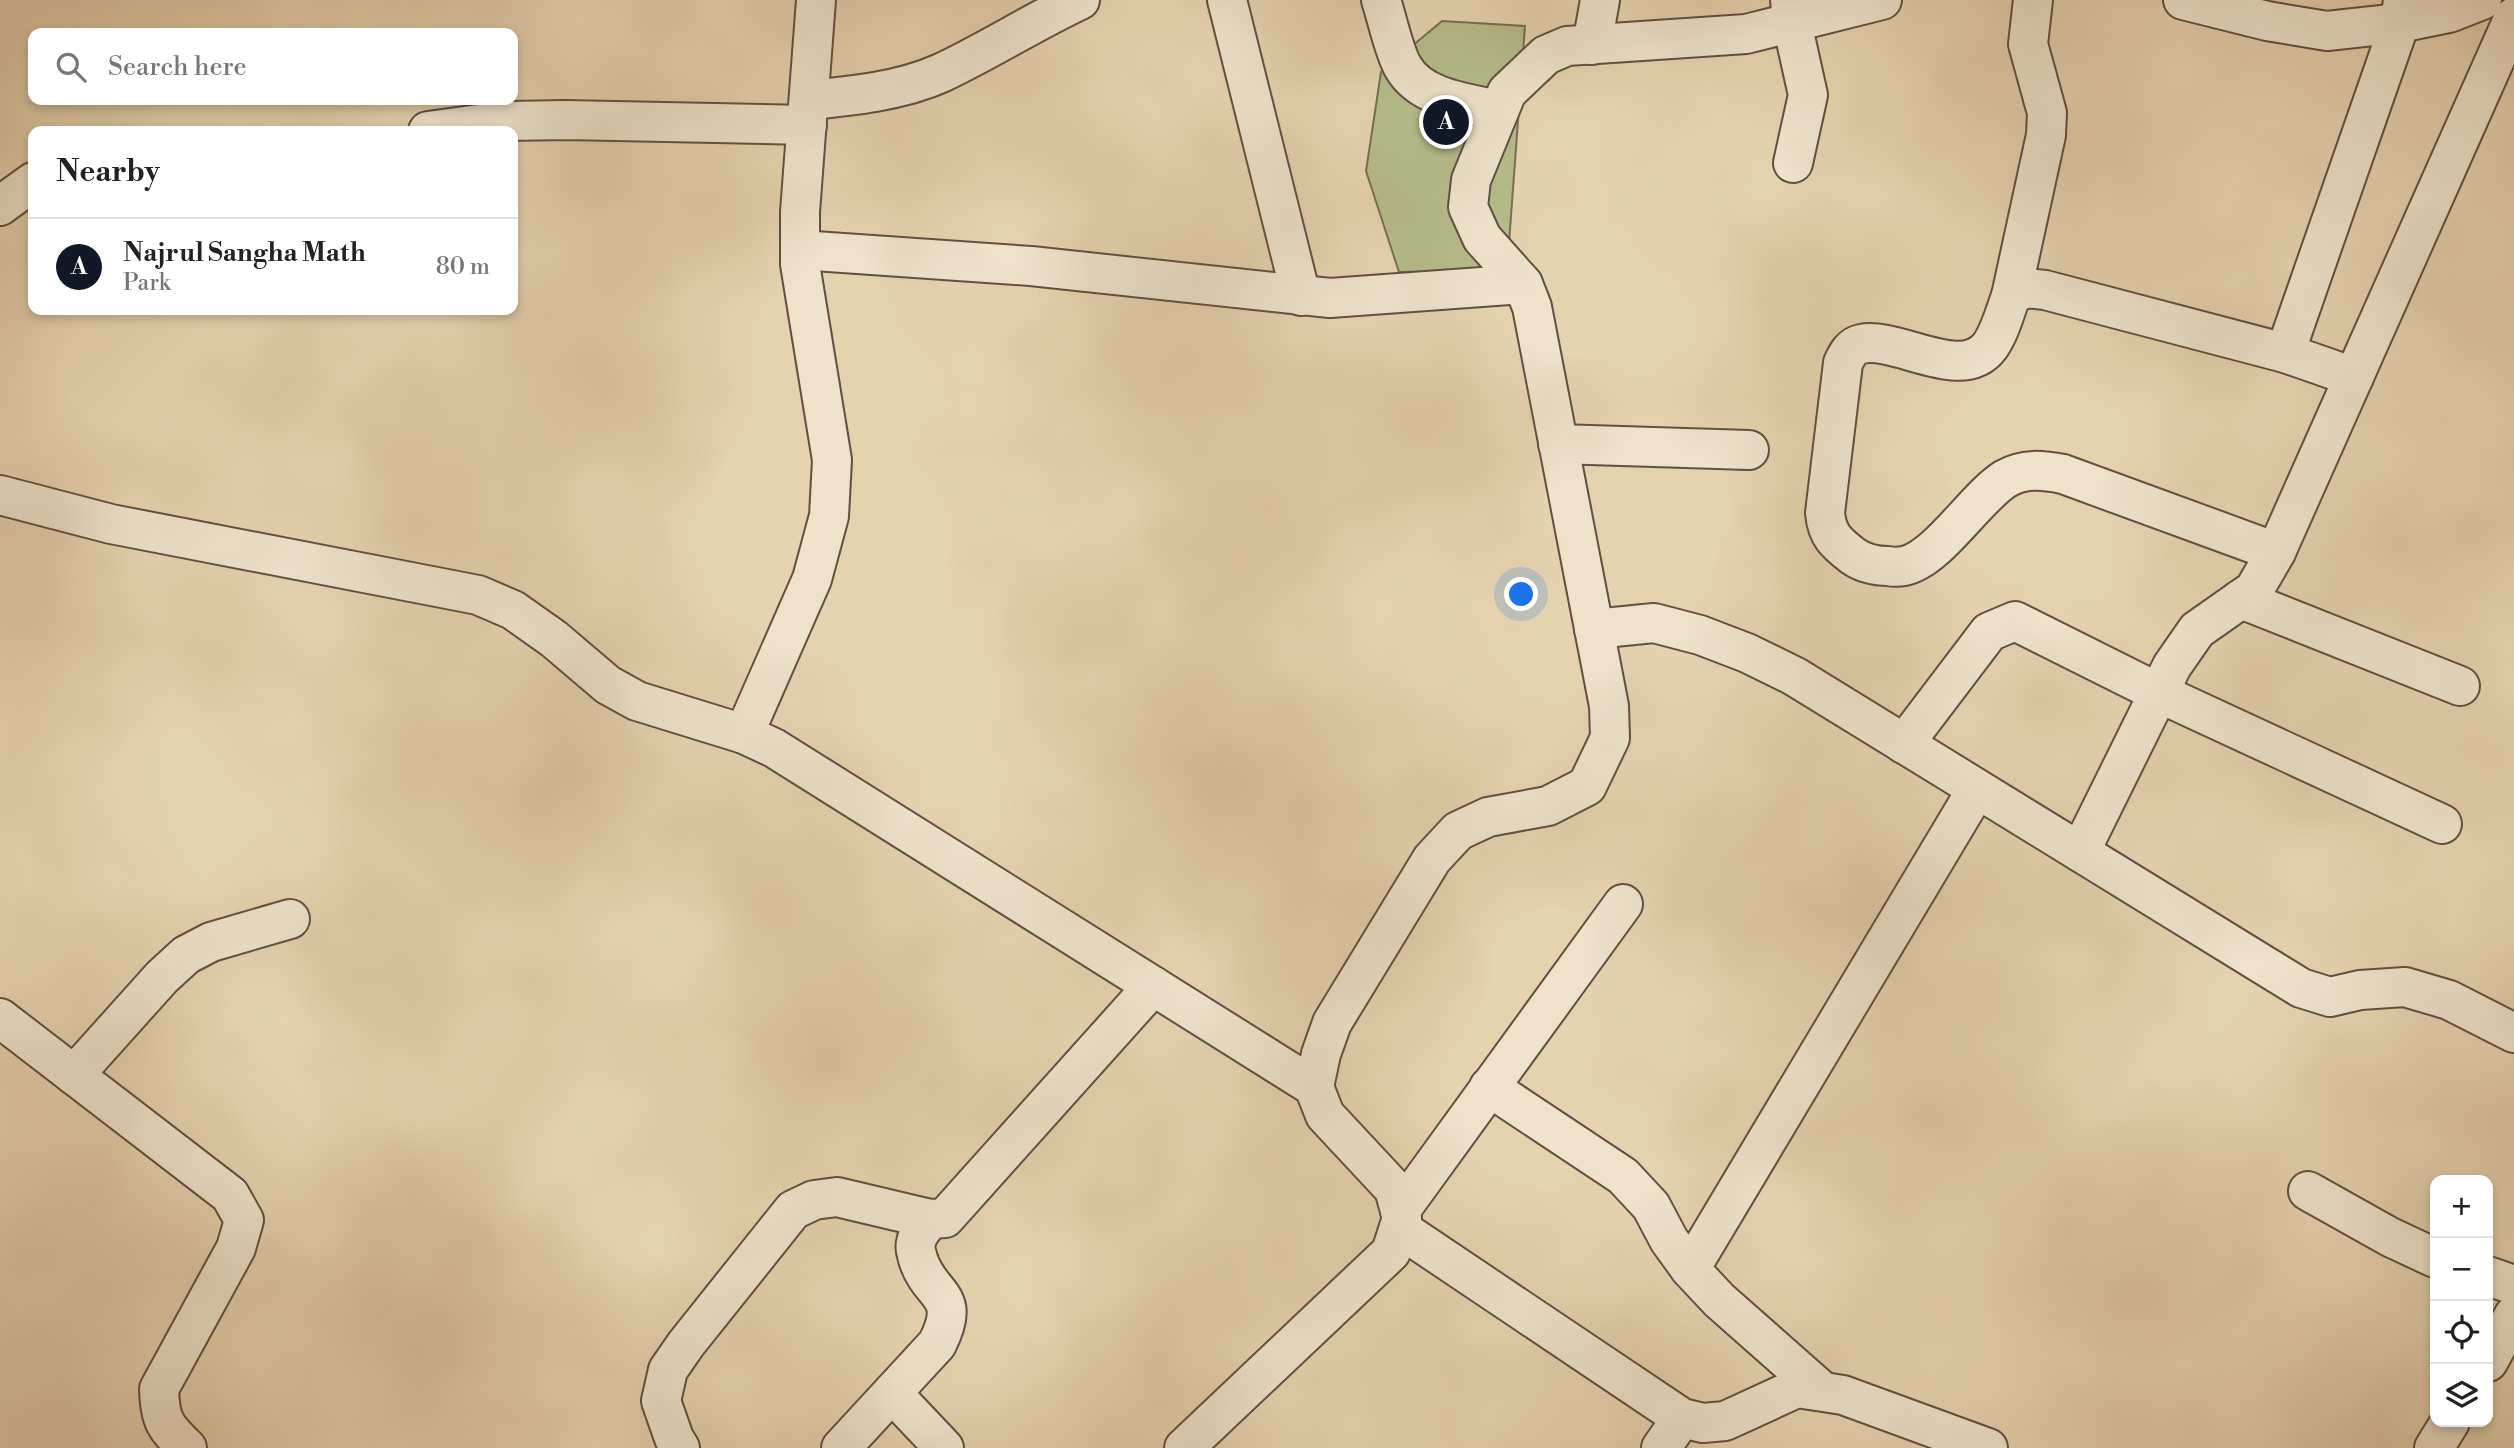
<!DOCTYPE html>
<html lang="en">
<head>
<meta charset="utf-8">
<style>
  :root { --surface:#fff; --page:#f6f6f6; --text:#222; --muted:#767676; --line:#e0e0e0; --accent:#111827 }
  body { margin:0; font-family:"Libre Bodoni",serif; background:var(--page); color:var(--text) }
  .controls { position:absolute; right:21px; bottom:21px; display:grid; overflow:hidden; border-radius:14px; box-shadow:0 4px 10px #0003 }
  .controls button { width:63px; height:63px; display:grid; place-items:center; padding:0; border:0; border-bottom:2px solid var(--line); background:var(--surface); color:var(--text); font:35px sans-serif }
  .you { position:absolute; left:1522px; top:595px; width:24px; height:24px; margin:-18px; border:5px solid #fff; border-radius:50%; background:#1a73e8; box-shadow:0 0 0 10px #1a73e833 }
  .badge { display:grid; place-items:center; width:46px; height:46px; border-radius:50%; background:var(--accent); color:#fff; font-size:23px; font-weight:700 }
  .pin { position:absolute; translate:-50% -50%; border:4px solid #fff; box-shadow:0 2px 7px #0006 }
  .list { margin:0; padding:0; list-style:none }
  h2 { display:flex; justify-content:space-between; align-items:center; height:91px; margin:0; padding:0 28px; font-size:30px }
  h2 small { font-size:23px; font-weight:400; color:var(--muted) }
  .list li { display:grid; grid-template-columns:46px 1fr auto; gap:21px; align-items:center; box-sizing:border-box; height:98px; padding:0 28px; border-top:2px solid var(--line) }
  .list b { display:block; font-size:26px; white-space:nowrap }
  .list p { margin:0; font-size:23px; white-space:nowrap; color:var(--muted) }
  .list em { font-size:23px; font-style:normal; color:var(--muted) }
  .icon { flex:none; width:38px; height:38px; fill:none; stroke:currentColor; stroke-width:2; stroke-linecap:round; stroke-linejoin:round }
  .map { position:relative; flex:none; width:2514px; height:1448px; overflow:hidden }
  .search { position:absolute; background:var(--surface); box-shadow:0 4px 10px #0003; left:28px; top:28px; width:490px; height:77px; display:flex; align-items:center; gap:18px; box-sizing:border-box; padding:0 24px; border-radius:14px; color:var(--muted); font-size:26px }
  .panel { position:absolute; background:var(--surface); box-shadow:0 4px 10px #0003; left:28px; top:126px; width:490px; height:189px; border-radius:14px }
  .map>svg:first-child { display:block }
  .green { fill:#b5bb8a; stroke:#757054; stroke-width:2 }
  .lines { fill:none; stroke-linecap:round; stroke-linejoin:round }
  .minor-casing { stroke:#615042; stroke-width:42 }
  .tertiary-casing { stroke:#615042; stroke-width:42 }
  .minor { stroke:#eee2cb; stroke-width:38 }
  .tertiary { stroke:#eee2cb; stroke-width:38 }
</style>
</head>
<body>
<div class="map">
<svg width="2514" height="1448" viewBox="0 0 2514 1448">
  <rect width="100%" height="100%" fill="#e5d2af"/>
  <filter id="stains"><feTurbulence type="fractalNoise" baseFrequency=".00286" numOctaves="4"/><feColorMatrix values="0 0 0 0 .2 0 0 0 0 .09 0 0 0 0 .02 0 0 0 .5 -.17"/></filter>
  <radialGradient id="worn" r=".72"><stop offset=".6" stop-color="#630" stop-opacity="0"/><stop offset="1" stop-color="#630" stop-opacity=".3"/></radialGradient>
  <path class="green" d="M1442,21l83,5 -18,244 -108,2 -33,-101 15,-99z"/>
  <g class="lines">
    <defs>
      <g id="minor">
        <path d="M1227,0l74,296"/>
        <path d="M1381,0c6,18 13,52 22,67 18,32 65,36 96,43"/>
        <path d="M1790,0l2,23 16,72 -15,68"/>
        <path d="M2183,0l84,21 60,10 73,-8 49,-10 33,-13"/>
        <path d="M1592,45l8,-45"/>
        <path d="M809,100c43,-4 92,-9 132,-27 47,-22 92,-51 139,-73"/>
        <path d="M428,131l73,-10 64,-1 242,5"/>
        <path d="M0,206l33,-24"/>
        <path d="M800,250l231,16 299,32 193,-14"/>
        <path d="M2011,296l35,-161 1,-22 -19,-69 5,-44"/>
        <path d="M2285,353l115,-330 3,-23"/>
        <path d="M1558,444l191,6"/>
        <path d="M0,495l111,29 367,71 35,15 41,29 54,46 29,16 107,33"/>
        <path d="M2276,552l-213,-78c-21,-4 -39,-6 -58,5 -30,19 -68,81 -101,87 -5,1 -11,1 -16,0 -13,0 -25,-3 -35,-10 -17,-13 -26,-21 -28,-43l18,-150c4,-8 8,-17 18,-19 37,-8 101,40 129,2 10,-14 15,-34 21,-50l14,-8 20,2 240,63 69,24"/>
        <path d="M2241,599l219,87"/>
        <path d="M1594,629l60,-6 46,12 47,18 47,23 507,312 29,9 30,-7 45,-3 44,13 65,33"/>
        <path d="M1904,744l85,-112 26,-11 144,72 283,131"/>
        <path d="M2080,852l92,-186 25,-36 57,-40 22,-38 238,-535"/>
        <path d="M0,1018l230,177 14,25 -8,28 -77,141c1,32 6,38 28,59"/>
        <path d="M74,1075l88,-98 24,-22 25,-13 79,-23"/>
        <path d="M1314,1087l7,-33 11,-31 100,-164 26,-28 30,-14 60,-11 39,-20 23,-48 -1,-32 -77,-399 -9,-23 -41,-46 -14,-31 3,-27 36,-88 39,-37 21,-9 179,-12 136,-34"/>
        <path d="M1489,1087l134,89 28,30 18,34 21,29 29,31 103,91"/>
        <path d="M2308,1191l82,46 45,21"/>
        <path d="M1400,1211l223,-307"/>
        <path d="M1399,1228l283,190 21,5 22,-2 72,-33 46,7 145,53"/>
        <path d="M1690,1269l287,-480"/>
        <path d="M2488,1276l26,9"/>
        <path d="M2488,1362l26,-47"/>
        <path d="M892,1393l52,55"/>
        <path d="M680,1448l-6,-10 -13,-37 7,-31 18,-26 107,-134 21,-10 23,-3 93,22 15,-1 208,-232"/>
        <path d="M841,1448l96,-104c26,-51 -7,-46 -19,-85 -1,-5 -4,-10 -2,-16 1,-9 9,-17 14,-24"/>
        <path d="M1661,1448l21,-30"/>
        <path d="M2434,1448l16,-26"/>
      </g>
      <path id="tertiary" d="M816,0l-16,212v52l32,196 -3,56 -17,63 -68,155 30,14 540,339 11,28 69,74 8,29 -11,34 -207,196"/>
    </defs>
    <use href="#minor" class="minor-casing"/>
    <use href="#tertiary" class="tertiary-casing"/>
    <use href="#minor" class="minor"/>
    <use href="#tertiary" class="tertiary"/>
  </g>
  <rect width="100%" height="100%" filter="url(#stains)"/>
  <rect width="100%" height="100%" fill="url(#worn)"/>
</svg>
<div class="controls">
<button>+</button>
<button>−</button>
<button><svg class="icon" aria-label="locate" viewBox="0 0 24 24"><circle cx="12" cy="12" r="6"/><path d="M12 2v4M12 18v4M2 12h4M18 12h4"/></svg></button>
<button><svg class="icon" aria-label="layers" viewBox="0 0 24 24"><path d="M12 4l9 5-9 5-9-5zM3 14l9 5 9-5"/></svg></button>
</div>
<div class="you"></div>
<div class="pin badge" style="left:1446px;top:122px">A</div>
<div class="search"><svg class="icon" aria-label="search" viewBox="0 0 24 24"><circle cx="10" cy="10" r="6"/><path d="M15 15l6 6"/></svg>Search here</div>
<section class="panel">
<h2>Nearby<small></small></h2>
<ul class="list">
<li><span class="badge">A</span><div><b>Najrul Sangha Math</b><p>Park</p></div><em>80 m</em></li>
</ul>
</section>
</div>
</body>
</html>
